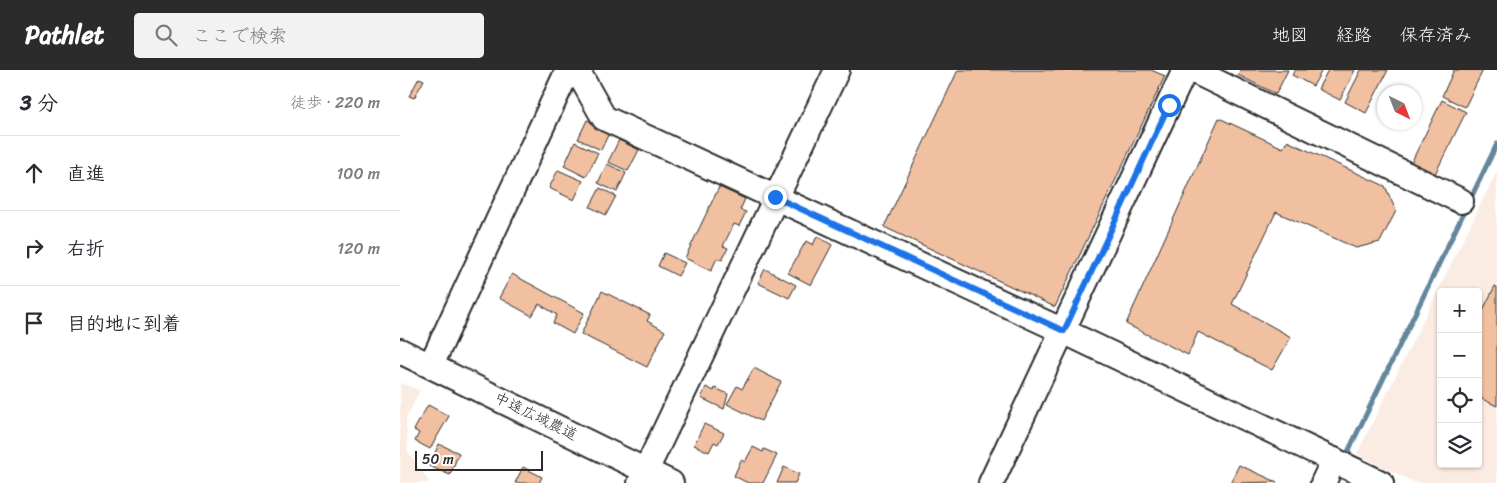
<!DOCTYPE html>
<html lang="ja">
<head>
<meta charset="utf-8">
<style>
  :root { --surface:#fff; --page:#f2f2f3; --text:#2b2b33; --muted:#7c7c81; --line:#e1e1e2; --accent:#2b2b2b }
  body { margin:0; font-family:Sriracha,"Klee One",sans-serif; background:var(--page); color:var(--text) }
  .controls { position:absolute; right:15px; bottom:15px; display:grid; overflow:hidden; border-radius:5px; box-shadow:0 1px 4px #0004 }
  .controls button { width:45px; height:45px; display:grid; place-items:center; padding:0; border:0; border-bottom:1px solid var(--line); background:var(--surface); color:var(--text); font:25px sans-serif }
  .compass { position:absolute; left:977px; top:15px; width:45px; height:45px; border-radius:50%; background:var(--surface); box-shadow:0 1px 4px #0004; rotate:138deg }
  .scale { position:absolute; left:15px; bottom:12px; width:128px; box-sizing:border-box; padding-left:5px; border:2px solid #2b2b2b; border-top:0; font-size:14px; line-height:18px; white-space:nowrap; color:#2b2b2b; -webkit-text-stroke:4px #fff; paint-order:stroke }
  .stop { position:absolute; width:15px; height:15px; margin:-11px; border:4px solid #1a73e8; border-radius:50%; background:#fff }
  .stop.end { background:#1a73e8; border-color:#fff; box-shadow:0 1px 5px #0008 }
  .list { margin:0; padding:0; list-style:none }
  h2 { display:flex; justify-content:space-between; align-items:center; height:65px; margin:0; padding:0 20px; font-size:21px }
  h2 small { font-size:16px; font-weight:400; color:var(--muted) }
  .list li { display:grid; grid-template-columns:32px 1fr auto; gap:15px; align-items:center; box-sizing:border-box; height:75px; padding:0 20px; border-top:1px solid var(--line) }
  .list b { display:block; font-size:19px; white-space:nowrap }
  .list em { font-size:16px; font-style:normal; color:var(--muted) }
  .icon { flex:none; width:28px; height:28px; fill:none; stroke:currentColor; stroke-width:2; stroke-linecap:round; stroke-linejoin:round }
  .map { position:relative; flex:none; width:1097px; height:413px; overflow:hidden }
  header { display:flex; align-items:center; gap:30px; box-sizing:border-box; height:70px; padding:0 25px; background:var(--accent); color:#fff }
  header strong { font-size:24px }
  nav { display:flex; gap:28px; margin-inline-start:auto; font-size:18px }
  .search { width:350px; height:45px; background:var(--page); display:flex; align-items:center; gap:12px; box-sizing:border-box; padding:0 18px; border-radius:5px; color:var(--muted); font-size:19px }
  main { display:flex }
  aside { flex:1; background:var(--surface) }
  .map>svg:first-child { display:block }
  .built { fill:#fbece3; fill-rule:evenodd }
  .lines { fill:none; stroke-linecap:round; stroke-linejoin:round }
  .stream { stroke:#63869c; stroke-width:5 }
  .building { fill:#f1c0a1; stroke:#2b2b2b }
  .minor-casing { stroke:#2b2b2b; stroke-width:28 }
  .minor { stroke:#fff; stroke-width:24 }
  .route { stroke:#1a73e8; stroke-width:6 }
  .labels { text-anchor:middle; stroke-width:5; stroke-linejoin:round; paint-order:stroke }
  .street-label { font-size:15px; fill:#2b2b2b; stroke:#fff }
</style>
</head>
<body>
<header>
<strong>Pathlet</strong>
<div class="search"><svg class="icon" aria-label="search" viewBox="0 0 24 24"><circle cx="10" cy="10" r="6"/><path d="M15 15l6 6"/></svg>ここで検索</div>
<nav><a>地図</a><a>経路</a><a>保存済み</a></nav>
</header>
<main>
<aside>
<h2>3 分<small>徒歩 · 220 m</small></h2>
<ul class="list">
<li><svg class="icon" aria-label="ahead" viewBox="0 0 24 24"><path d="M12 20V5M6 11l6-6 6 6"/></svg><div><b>直進</b></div><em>100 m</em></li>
<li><svg class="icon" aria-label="right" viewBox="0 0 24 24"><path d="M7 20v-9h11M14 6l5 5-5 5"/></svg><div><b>右折</b></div><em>120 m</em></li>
<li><svg class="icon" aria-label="arrive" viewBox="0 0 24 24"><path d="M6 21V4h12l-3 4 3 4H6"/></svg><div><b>目的地に到着</b></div></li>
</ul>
</aside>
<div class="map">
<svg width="1097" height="413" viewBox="0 0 1097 413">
  <rect width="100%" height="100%" fill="#fff"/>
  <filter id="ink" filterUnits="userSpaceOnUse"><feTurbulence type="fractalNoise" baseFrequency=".02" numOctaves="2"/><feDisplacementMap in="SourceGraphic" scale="10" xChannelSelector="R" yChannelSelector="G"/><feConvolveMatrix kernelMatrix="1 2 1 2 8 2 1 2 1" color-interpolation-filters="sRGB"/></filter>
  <g filter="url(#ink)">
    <g class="built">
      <path d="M1097,101v312h-81l-59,-29zM1041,222h37v172h-37z"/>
      <path d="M0,313l20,7 -14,29 2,33 22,31h-30z"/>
    </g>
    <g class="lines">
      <path class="stream" d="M945,388l152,-314"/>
    </g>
    <g class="building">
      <path d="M558,0h193l14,6 -110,231 -171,-80z"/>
      <path d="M840,0h48l-12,24 -38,-19z"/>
      <path d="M895,0h27l-9,16 -21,-11z"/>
      <path d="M928,0h27l-15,30 -22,-11z"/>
      <path d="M961,0h27l-22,43 -21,-11z"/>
      <path d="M1054,0h29l-18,37 -23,-11z"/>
      <path d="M19,8l5,2 -10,18 -5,-2z"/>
      <path d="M1042,30l24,12 -31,62 -24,-11z"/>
      <path d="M819,48l64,30 4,-7 98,45 11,25 -16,31 -24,6 -80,-36 -44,92 59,33 -19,33 -74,-38 -10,23 -62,-31z"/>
      <path d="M187,50l23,11 -9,19 -23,-11z"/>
      <path d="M219,70l20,10 -11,21 -20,-9z"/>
      <path d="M175,72l23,11 -12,24 -22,-11z"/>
      <path d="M207,94l19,9 -9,19 -19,-9z"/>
      <path d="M158,100l25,11 -9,19 -25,-12z"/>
      <path d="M319,117l26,12 -5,11 6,2 -7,14 -5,-2 -11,22 5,2 -6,12 -5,-2 -6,13 -26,-13z"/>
      <path d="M200,118l16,8 -10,19 -16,-8z"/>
      <path d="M417,166l15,9 -21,40 -23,-12 18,-32 7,4z"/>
      <path d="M264,183l21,10 -7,13 -20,-10z"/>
      <path d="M365,199l31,16 -7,13 -31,-15z"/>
      <path d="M112,204l72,39 -11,21 -20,-11 4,-8 -18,-11 -7,12 -33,-18z"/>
      <path d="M1095,216l2,1v119l-19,-9v-77z"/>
      <path d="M202,221l48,24 -3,6 18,10 -18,36 -66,-33z"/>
      <path d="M354,298l27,14 -20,39 -34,-17 10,-18 5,3z"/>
      <path d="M306,317l8,4 1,-3 13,6 -4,15 -23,-11z"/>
      <path d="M28,335l21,11 -19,33 -15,-8 4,-8 -5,-3z"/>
      <path d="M304,354l20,9 -6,11 -4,-2 -5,10 -15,-7z"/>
      <path d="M39,374l20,9 -9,22 -21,-9z"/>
      <path d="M353,377l10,5 1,-3 13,6 -14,28h-15l-14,-7 7,-16 4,2z"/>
      <path d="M839,395l38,17 -47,1z"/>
      <path d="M123,397l19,10 -3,6h-24z"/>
      <path d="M384,397l15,7 -4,9h-18z"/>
    </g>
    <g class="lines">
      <defs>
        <g id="minor">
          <path d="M177,0l27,48 459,213 318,152"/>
          <path d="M792,0l269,131"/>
          <path d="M0,281l271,132"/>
          <path d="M31,295l137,-295"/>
          <path d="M240,413l197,-413"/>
          <path d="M591,413l194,-413"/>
          <path d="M923,413l11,-23"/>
        </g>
      </defs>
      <use href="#minor" class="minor-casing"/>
      <use href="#minor" class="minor"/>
    </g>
  </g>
  <g class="lines" filter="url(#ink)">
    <path class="route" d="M375,127l289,134 105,-226"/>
  </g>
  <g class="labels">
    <g class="street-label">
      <text transform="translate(136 346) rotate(26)" y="5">中遠広域農道</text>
    </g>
  </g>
</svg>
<div class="controls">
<button>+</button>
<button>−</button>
<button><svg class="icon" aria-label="locate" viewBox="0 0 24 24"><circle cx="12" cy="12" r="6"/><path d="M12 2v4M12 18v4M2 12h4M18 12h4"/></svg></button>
<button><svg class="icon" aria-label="layers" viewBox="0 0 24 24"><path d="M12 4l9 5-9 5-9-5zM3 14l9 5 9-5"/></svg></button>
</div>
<svg class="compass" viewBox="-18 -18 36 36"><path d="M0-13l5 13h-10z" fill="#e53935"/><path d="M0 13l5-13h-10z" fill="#7c7c81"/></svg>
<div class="scale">50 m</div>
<div class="stop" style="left:769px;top:35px"></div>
<div class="stop end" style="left:375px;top:127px"></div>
</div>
</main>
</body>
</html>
